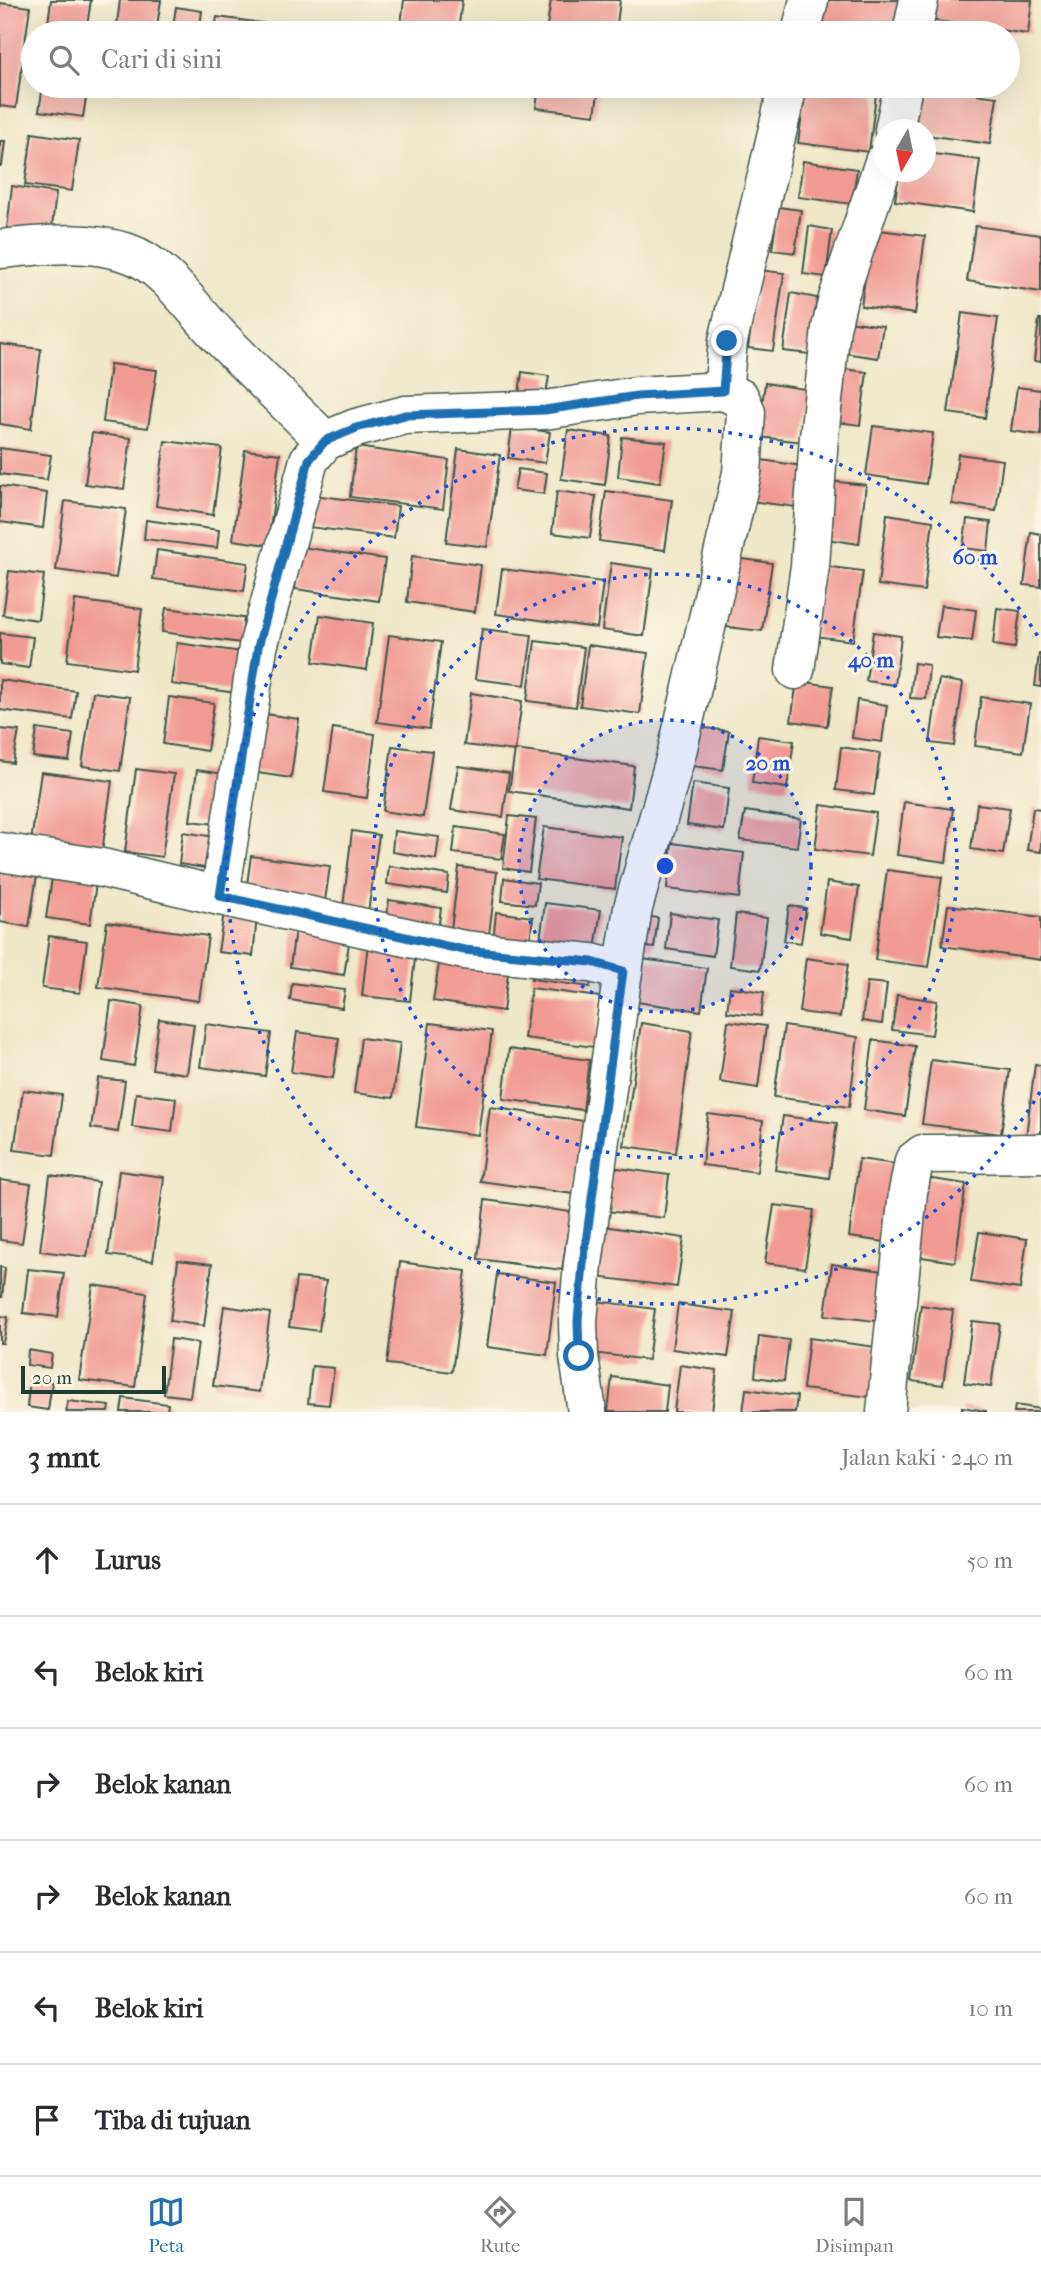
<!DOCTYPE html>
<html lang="id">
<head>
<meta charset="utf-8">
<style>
  :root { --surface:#fff; --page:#f7f7f7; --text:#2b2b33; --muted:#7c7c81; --line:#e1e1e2; --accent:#1f6fb2 }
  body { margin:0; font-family:"IM FELL French Canon",serif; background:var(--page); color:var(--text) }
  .compass { position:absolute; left:873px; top:119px; width:63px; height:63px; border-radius:50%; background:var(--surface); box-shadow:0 7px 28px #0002; rotate:189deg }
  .scale { position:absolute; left:21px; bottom:18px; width:145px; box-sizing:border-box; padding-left:7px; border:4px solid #1f3d34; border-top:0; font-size:19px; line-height:24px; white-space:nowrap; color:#1f3d34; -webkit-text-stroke:5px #fcf5e5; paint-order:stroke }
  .stop { position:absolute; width:21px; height:21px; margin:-16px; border:5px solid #1f6fb2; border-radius:50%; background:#fff }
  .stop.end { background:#1f6fb2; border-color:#fff; box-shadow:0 2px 7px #0008 }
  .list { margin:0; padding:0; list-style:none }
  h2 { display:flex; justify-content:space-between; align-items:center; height:91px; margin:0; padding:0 28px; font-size:30px }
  h2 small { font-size:23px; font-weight:400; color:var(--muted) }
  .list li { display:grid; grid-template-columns:46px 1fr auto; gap:21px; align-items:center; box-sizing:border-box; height:112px; padding:0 28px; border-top:2px solid var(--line) }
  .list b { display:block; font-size:26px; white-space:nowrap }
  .list em { font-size:23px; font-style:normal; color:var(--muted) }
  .icon { flex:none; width:38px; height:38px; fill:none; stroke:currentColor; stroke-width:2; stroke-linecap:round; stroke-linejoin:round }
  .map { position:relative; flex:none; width:1041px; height:1412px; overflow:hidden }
  .search { position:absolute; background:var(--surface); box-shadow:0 7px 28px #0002; left:21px; right:21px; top:21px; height:77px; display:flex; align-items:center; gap:18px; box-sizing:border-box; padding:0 24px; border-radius:38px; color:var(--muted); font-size:26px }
  .sheet { height:763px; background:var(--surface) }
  nav { display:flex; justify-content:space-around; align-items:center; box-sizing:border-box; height:98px; border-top:2px solid var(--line); background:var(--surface); font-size:19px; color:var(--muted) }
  nav a { display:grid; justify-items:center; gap:4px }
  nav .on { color:var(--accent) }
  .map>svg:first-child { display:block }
  .building { fill:#f19a95 }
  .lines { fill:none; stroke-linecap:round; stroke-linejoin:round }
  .street-casing { stroke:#3e564a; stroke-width:41 }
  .street { stroke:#fff; stroke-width:38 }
  .route { stroke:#1f6fb2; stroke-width:9 }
  .ring { fill:none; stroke:#1d4ed8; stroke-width:3.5; stroke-dasharray:3.5 7 }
  .centre { fill:#1d4ed8; stroke:#fcf5e5; stroke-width:3.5 }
  .ring-label { font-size:21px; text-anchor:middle; font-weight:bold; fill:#1d4ed8; stroke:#fcf5e5; stroke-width:6; stroke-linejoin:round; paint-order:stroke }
</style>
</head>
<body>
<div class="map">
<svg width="1041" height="1412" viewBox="0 0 1041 1412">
  <rect width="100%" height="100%" fill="#fcf5e5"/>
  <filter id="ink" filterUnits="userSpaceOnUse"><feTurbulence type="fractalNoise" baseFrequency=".0143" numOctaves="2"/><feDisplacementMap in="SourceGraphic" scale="14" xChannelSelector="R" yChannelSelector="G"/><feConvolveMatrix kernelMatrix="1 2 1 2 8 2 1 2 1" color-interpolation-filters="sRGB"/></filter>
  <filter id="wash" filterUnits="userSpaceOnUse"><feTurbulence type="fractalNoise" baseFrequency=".00686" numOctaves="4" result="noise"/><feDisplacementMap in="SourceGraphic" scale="28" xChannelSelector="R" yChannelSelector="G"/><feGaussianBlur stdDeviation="1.57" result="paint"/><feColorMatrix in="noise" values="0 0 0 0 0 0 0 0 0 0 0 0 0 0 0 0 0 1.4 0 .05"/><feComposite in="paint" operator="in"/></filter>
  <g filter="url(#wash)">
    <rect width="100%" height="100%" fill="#efe7c9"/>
    <g id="blocks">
      <g class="building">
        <path d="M51,0h40l-5,33 -39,-1z"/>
        <path d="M120,0h41l-5,33h-40z"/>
        <path d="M404,0h58l-4,33h-58z"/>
        <path d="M551,0h69l-4,33 -70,-1z"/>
        <path d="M823,0h82l-5,33h-82z"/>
        <path d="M931,0h101l-4,34 -99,-14z"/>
        <path d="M0,3l30,4 -14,101 -16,-2z"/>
        <path d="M176,7l26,4 -3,22h-27z"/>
        <path d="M217,17l52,7 -2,9h-53z"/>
        <path d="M931,26l38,6v1h-39z"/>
        <path d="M43,86h45l-5,31 -44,-6z"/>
        <path d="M539,86h60l-4,29 -59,-7z"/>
        <path d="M806,86h71l-8,66 -71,-9z"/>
        <path d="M919,86l78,11 -7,47 -64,-9v-5h-18z"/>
        <path d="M32,133l47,7 -7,51 -47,-6z"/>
        <path d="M0,141h5l-3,25h-2z"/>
        <path d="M926,153l54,7 -7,52 -78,-11 4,-29h27z"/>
        <path d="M803,161l54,8 -5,35 -54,-7z"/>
        <path d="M12,186l44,7 -5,42 -44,-6z"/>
        <path d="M778,207l23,3 -6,43 -23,-3z"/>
        <path d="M809,226l23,4 -6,47 -23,-3z"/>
        <path d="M975,226l66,9v57l-74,-11z"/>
        <path d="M872,229l53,7 -10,78 -54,-8z"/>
        <path d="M759,270l25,3 -11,78 -25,-3z"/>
        <path d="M791,293l26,5 -8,56 -26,-3z"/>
        <path d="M962,313l36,5 -13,100 -37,-5z"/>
        <path d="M1039,319h2v43l-7,-1z"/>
        <path d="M848,321l35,5 -5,32 -34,-5z"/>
        <path d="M0,344l41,5 -10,80 -31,-5z"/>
        <path d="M110,364l47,6 -9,58 -45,-6z"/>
        <path d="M836,368l31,4 -7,53 -32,-4z"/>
        <path d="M522,372l27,4 -5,29 -26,-4z"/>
        <path d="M765,383l46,7 -7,52 -46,-5z"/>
        <path d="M1017,387l24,3v45l-30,-4z"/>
        <path d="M873,426l60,7 -7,51 -60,-9z"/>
        <path d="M512,427l38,5 -5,31 -37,-5z"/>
        <path d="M568,430l43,6 -6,49 -44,-6z"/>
        <path d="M92,433l39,5 -7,51 -39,-5z"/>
        <path d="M622,437l44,5 -6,41 -42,-6z"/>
        <path d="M165,441l57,7 -9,67 -57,-9z"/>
        <path d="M356,447l93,13 -6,49 -93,-12z"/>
        <path d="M0,448l51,7 -4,25 -47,-6z"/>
        <path d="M458,449l42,6 -13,92 -41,-5z"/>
        <path d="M245,450l35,4 -12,91 -35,-5z"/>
        <path d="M958,454l45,6 -7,51 -44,-7z"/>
        <path d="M755,459l54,8 -6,41 -53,-7z"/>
        <path d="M518,469l29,4 -3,21 -30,-4z"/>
        <path d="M828,481l38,4 -7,59 -39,-6z"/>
        <path d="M0,486l47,7 -4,35 -43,-6z"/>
        <path d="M557,491l39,5 -6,42 -38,-5z"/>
        <path d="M606,491l66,9 -7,50 -66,-9z"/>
        <path d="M313,495l85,11 -4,32 -85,-11z"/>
        <path d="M65,501l61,8 -10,69 -60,-8z"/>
        <path d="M887,514l46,7 -9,70 -46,-6z"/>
        <path d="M967,519l24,3 -3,29 -25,-3z"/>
        <path d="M146,520l73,10 -2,18 -73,-9z"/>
        <path d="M1031,532l10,2v53l-17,-2z"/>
        <path d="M301,547l84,12 -6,42 -84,-12z"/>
        <path d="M157,550l91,13 -4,28 -91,-12z"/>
        <path d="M412,556l69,9 -6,47 -68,-10z"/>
        <path d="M728,557l44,6 -10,68 -44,-5z"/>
        <path d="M611,563l42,6 -9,67 -42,-6z"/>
        <path d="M823,566l40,5 -10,70 -39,-5z"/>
        <path d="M502,569l101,13 -6,46 -101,-14z"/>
        <path d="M9,571l35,4 -6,45 -35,-5z"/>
        <path d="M75,600l67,9 -8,61 -67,-9z"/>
        <path d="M941,605l35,5 -4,31 -36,-4z"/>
        <path d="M166,608l78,10 -3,25 -79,-11z"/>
        <path d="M997,608l23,3 -5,37 -22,-3z"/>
        <path d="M320,615l53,8 -6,47 -54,-8z"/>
        <path d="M482,629l50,6 -7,50 -50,-6z"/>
        <path d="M873,632l28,4 -6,49 -29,-4z"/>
        <path d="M0,633l33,4 -4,31 -29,-4z"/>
        <path d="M389,635l52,7 -12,87 -52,-7z"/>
        <path d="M535,641l49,6 -8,60 -49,-6z"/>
        <path d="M177,643l73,10 -6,41 -73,-10z"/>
        <path d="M588,645l60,8 -8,61 -60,-8z"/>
        <path d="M1039,654h2v33l-6,-1z"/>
        <path d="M914,663l15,2 -3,34 -16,-1z"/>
        <path d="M939,679l24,4 -9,63 -24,-3z"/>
        <path d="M0,680l76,11 -4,28 -72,-9z"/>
        <path d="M797,681l36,5 -6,40 -36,-5z"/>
        <path d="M93,692l37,5 -10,74 -38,-5z"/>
        <path d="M471,693l51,8 -7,50 -51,-6z"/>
        <path d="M169,697l45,6 -7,48 -44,-7z"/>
        <path d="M981,697l49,7 -7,48 -48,-6z"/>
        <path d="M857,700l30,5 -5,37 -30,-4z"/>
        <path d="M259,713l40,6 -8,59 -40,-6z"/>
        <path d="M698,727l31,4 -6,39 -30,-4z"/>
        <path d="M333,728l42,6 -8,64 -43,-6z"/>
        <path d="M0,729l19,2 -6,32 -13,-2z"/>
        <path d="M37,729l36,5 -4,27 -36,-4z"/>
        <path d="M758,736l36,5 -7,47 -35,-5z"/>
        <path d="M392,746l40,5 -9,66 -40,-6z"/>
        <path d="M841,747l39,6 -6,42 -38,-5z"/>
        <path d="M515,750l119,16 -5,42 -120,-17z"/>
        <path d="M458,766l51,7 -6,44 -52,-7z"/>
        <path d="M136,769l38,5 -12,83 -37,-5z"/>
        <path d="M197,770l35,5 -7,50 -35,-4z"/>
        <path d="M41,772l71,9 -10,71 -71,-10z"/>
        <path d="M693,783l36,5 -5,42 -37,-5z"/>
        <path d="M904,802l49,7 -7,53 -49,-7z"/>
        <path d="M977,804l33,4 -7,46 -32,-5z"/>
        <path d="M821,805l55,8 -6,43 -55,-7z"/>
        <path d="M1033,808l8,1v43l-14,-2z"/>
        <path d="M745,811l56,8 -4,28 -57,-7z"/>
        <path d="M509,816l27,3 -7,53 -26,-4z"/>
        <path d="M456,827l49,7 -4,25 -48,-6z"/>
        <path d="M544,827l78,10 -7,52 -79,-10z"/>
        <path d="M352,831l27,4 -12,85 -25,-4z"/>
        <path d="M394,831l45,6 -3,22 -44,-7z"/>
        <path d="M183,832l39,6 -4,32 -39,-6z"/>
        <path d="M672,843l72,10 -5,45 -72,-9z"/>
        <path d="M251,856l79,10 -6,42 -79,-10z"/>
        <path d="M0,864l38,5 -9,58 -29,-5z"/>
        <path d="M389,866l60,9 -2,18 -60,-9z"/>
        <path d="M459,867l38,5 -9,70 -38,-5z"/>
        <path d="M887,870l55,7 -13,90 -54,-7z"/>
        <path d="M53,871l44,6 -7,47 -44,-6z"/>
        <path d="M504,878l34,5 -3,22 -33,-4z"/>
        <path d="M827,882l32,5 -7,51 -32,-5z"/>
        <path d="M389,900l52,8 -4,30 -52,-7z"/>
        <path d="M545,903l56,7 -7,46 -55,-8z"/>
        <path d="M948,905l93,12v43l-99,-14z"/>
        <path d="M789,906l17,2 -5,35 -17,-2z"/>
        <path d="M224,912l33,4 -4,40 -35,-4z"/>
        <path d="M496,912l37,5 -4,30 -36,-5z"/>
        <path d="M670,913l48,7 -5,36 -47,-7z"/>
        <path d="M632,914l26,4 -4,30 -26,-3z"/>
        <path d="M736,914l31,4 -7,52 -30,-4z"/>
        <path d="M107,922l101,14 -9,65 -101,-14z"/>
        <path d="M295,929l55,8 -6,38 -54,-8z"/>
        <path d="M49,936l38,5 -7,52 -38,-5z"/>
        <path d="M368,943l48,7 -6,51 -48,-5z"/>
        <path d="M440,957l69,10 -6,44 -70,-10z"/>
        <path d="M635,958l72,10 -6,43 -72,-10z"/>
        <path d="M806,958l42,6 -8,53 -41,-5z"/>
        <path d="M533,962l60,8 -3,17 -59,-8z"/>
        <path d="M867,982l20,2 -5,40 -20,-3z"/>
        <path d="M292,983l53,7 -3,18 -52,-8z"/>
        <path d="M730,987l34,5 -3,24 -34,-4z"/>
        <path d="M531,988l69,9 -6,50 -70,-9z"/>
        <path d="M897,995l40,6 -5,34 -40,-5z"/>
        <path d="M111,1001l32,5 -9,60 -31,-5z"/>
        <path d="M159,1019l35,5 -7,50 -35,-5z"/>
        <path d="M728,1021l38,5 -8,62 -38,-6z"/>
        <path d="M430,1023l62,8 -14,104 -62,-8z"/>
        <path d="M641,1023l51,8 -16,122 -52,-7z"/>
        <path d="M206,1024l65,9 -6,43 -65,-9z"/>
        <path d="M784,1026l74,11 -9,70 -75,-10z"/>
        <path d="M297,1032l42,6 -6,40 -42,-6z"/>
        <path d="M361,1038l39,5 -7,55 -39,-5z"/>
        <path d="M873,1040l42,6 -10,70 -41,-6z"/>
        <path d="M509,1049l80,11 -6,50 -80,-11z"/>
        <path d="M931,1060l79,10 -9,64 -79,-10z"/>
        <path d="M1035,1064l6,1v74l-15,-2z"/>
        <path d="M98,1078l27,3 -7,51 -27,-4z"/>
        <path d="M23,1090l39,5 -8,60 -40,-5z"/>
        <path d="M136,1093l40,5 -4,34 -40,-5z"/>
        <path d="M490,1107l94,14 -10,73 -94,-13z"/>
        <path d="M708,1114l55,7 -6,51 -55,-7z"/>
        <path d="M783,1116l54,7 -8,55 -54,-8z"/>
        <path d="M859,1159l44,6 -10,78 -44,-6z"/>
        <path d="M611,1167l58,8 -5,43 -58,-7z"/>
        <path d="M119,1171l45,6 -11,84 -45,-6z"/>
        <path d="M50,1175l48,7 -11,75 -47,-6z"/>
        <path d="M919,1177l47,7 -11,78 -47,-7z"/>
        <path d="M0,1180l31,4 -9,59 -22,-3z"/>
        <path d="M485,1200l86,12 -9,58 -84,-11z"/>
        <path d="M774,1205l40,5 -9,58 -40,-5z"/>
        <path d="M603,1226l81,12 -7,49 -81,-10z"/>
        <path d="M979,1232l48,7 -7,50 -49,-7z"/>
        <path d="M178,1260l34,4 -8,62 -34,-5z"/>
        <path d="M400,1262l66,9 -14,101 -65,-8z"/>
        <path d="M832,1264l59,8 -8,50 -58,-7z"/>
        <path d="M0,1267l5,1 -3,29h-2z"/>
        <path d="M28,1269l36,4 -6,44 -35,-4z"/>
        <path d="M497,1274l59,8 -9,73 -60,-8z"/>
        <path d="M296,1278l30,3 -7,50 -30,-4z"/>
        <path d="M93,1285l54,8 -12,94 -56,-7z"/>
        <path d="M590,1300l65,9 -7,51 -64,-8z"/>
        <path d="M678,1304l57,8 -7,45 -56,-8z"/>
        <path d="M921,1305l32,5 -10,75 -32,-4z"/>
        <path d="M224,1306l46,7 -11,79 -46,-6z"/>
        <path d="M0,1316l8,1 -5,26h-3z"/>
        <path d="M972,1321l28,3 -9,63 -27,-4z"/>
        <path d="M759,1336l30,4 -5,41 -29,-4z"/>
        <path d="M809,1338l75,10 -6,50 -75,-9z"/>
        <path d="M171,1339l27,4 -8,54 -26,-3z"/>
        <path d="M28,1350l24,4 -2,14 -23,-3z"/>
        <path d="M680,1365l37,5 -5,42h-38z"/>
        <path d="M312,1366l22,2 -5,37 -21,-2z"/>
        <path d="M612,1377l56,8 -3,27h-57z"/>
        <path d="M30,1378l22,4 -4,28 -21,-3z"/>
        <path d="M746,1389l51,7 -2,16h-52z"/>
        <path d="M123,1398l45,6 -1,8h-46z"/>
        <path d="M68,1401l42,5 -1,6h-43z"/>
        <path d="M1015,1405l26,4v3h-27z"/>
        <path d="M962,1407l24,4v1h-24z"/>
      </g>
    </g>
  </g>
  <g filter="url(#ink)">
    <use href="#blocks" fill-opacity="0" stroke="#3e564a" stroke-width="2"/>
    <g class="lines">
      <defs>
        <g id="street">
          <path d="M801,33l8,-33"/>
          <path d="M912,33l7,-33"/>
          <path d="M894,130l9,-44"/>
          <path d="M0,249c44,-4 85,-10 128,4 35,11 65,56 90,82 35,36 72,71 107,106"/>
          <path d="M723,391l5,-50 60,-255"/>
          <path d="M795,670l15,-104 9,-130 12,-108 7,-30 46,-136"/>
          <path d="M0,852l102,16 118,28 244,54 127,13 32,8 -40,293 -5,57 1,35 8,56"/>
          <path d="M220,896l38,-249 51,-187 16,-19 31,-13 49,-13 140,-5 92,-14 86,-5 17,7 6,14 -4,61 -65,279 -44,156 -10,63"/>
          <path d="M886,1412l22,-220 6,-31 9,-7 118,-1"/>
        </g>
      </defs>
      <use href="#street" class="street-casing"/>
      <use href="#street" class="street"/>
    </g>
  </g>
  <g class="lines" filter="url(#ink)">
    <path class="route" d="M579,1356l-1,-35 5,-57 40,-293 -31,-9 -128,-12 -244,-54 38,-249 51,-187 16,-19 31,-13 49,-13 140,-5 92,-14 86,-5 4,-50"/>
  </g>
  <circle cx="665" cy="866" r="146" fill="#1d4ed8" fill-opacity=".12"/>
  <g class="ring">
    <circle cx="665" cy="866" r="146"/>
    <circle cx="665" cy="866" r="292"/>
    <path d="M1040 1092A438 438 0 1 1 1040 640"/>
  </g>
  <circle cx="665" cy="866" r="10" class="centre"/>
  <g class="ring-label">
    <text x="975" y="564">60 m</text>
    <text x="871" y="667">40 m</text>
    <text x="768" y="770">20 m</text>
  </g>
</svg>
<svg class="compass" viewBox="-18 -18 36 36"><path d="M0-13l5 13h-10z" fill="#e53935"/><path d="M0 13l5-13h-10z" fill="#7c7c81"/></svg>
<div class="scale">20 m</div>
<div class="stop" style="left:579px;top:1356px"></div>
<div class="stop end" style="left:727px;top:341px"></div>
<div class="search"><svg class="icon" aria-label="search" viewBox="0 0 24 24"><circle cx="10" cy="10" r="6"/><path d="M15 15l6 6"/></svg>Cari di sini</div>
</div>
<section class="sheet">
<h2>3 mnt<small>Jalan kaki · 240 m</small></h2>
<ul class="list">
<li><svg class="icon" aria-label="ahead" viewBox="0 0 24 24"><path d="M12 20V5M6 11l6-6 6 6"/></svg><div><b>Lurus</b></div><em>50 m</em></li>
<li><svg class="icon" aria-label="left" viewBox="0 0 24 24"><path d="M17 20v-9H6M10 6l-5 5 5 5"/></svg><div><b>Belok kiri</b></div><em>60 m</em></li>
<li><svg class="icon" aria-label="right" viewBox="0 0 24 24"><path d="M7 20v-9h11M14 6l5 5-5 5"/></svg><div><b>Belok kanan</b></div><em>60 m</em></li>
<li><svg class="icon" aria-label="right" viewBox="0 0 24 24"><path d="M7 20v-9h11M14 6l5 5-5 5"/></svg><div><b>Belok kanan</b></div><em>60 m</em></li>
<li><svg class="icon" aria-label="left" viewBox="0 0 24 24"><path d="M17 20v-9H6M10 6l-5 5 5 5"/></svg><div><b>Belok kiri</b></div><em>10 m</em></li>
<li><svg class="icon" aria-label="arrive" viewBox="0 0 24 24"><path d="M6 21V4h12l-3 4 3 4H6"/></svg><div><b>Tiba di tujuan</b></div></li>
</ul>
</section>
<nav>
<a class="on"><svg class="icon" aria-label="map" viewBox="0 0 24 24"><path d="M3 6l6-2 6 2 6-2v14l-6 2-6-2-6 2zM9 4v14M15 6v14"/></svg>Peta</a>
<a><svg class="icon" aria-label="directions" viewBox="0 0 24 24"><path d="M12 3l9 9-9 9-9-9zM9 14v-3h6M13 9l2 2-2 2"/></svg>Rute</a>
<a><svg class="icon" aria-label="saved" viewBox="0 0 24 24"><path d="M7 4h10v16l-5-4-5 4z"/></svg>Disimpan</a>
</nav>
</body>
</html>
